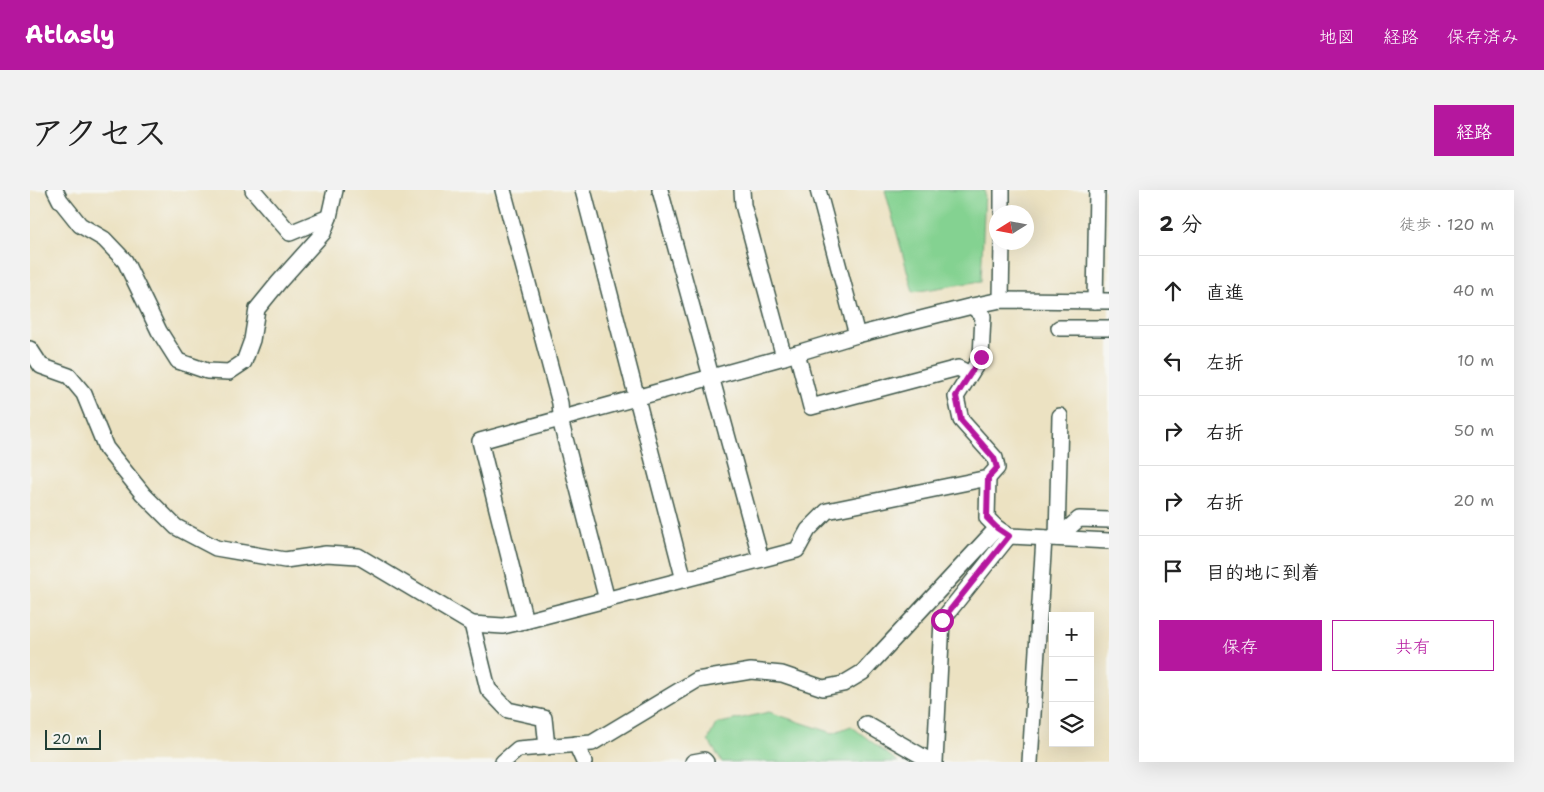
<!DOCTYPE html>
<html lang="ja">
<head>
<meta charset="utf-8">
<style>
  :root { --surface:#fff; --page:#f2f2f2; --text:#222; --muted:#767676; --line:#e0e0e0; --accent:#b5179e }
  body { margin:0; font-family:"Shantell Sans","Klee One",sans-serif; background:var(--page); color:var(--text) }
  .controls { position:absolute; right:15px; bottom:15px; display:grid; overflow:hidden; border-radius:0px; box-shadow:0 5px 20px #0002 }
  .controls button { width:45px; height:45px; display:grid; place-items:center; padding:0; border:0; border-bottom:1px solid var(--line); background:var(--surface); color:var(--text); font:25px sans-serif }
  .compass { position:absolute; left:959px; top:15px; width:45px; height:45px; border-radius:50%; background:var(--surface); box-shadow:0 5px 20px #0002; rotate:259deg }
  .scale { position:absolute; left:15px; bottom:12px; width:56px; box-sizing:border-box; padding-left:5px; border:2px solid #1f3d34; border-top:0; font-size:14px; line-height:18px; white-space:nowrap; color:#1f3d34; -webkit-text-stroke:4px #f6f6f2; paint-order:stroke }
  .stop { position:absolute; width:15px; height:15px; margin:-11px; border:4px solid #b5179e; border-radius:50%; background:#fff }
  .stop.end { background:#b5179e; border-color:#fff; box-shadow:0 1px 5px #0008 }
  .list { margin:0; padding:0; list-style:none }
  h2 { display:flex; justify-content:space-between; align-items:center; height:65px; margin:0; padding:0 20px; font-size:21px }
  h2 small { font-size:16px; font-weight:400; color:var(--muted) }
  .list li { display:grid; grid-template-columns:32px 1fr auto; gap:15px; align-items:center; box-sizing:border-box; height:70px; padding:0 20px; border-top:1px solid var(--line) }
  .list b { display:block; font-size:19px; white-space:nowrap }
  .list em { font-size:16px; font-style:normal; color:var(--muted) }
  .actions { display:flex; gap:10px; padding:15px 20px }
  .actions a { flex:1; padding:11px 0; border:1px solid var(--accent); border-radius:0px; text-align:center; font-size:18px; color:var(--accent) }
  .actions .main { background:var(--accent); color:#fff }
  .icon { flex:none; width:28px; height:28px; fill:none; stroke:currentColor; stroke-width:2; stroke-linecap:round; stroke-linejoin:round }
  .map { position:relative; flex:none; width:1079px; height:572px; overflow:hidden; border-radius:0px }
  header { display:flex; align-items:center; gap:30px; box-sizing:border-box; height:70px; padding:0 25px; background:var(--accent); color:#fff }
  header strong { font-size:24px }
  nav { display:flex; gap:28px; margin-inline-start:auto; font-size:18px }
  .intro { display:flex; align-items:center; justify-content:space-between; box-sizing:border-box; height:120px; padding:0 30px }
  h1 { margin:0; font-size:35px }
  .button { padding:12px 22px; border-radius:0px; background:var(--accent); color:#fff; font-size:18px; font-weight:700 }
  main { display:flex; gap:30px; padding:0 30px }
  aside { flex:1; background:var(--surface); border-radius:0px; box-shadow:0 5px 20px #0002 }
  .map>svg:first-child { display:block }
  .green { fill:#84d291; stroke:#528862 }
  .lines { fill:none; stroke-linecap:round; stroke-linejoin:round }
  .minor-casing { stroke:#3e5649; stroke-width:18 }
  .minor { stroke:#fff; stroke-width:15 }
  .route { stroke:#b5179e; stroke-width:6 }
</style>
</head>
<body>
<header>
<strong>Atlasly</strong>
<nav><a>地図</a><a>経路</a><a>保存済み</a></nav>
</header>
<div class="intro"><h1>アクセス</h1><a class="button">経路</a></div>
<main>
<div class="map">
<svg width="1079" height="572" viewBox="0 0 1079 572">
  <rect width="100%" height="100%" fill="#f6f6f2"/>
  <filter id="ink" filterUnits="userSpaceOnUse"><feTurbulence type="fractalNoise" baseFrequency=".02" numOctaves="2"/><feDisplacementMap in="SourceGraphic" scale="10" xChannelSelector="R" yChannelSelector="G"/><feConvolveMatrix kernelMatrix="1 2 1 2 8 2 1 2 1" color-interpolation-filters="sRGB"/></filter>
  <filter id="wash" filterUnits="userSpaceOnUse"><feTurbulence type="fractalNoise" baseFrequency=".0096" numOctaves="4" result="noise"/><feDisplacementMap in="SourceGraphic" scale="20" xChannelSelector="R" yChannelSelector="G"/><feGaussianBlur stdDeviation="1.12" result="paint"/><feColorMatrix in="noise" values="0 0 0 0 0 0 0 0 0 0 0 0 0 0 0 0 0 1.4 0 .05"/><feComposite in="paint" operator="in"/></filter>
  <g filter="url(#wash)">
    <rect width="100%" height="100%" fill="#ece2c2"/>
    <g class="green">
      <path d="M855,0h100l-4,91 -68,11z"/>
      <path d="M739,522l64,21 18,-7 47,36h-176l-14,-22 8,-16z"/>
    </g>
  </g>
  <g filter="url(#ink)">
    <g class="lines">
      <defs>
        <g id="minor">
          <path d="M25,0l5,10 20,25 24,14 21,22 34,70 19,30 29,10 22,1 15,-10 8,-22 5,-31 22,-27 44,-49 6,-16 6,-27"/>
          <path d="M223,0l37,43 39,-16"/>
          <path d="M473,0l57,213 2,24 45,173"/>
          <path d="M553,0l101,390"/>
          <path d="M630,0l101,369"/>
          <path d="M712,0l1,15 41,152"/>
          <path d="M788,0l39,145"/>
          <path d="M972,22v-22"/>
          <path d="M971,110l1,-58"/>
          <path d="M1065,111l2,-111"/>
          <path d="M1029,138h50"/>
          <path d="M0,159l11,17 28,10 15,18 22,54 37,46 33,33 40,21 69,12 41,-6 32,2 114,68 16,65 20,21 36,8 3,29"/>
          <path d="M767,163l14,54 147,-39 12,6"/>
          <path d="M958,288l-1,40 10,10 12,8 100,5"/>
          <path d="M1027,348l3,-122"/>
          <path d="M1027,348l22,-19 30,1"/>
          <path d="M495,431l-45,-180 304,-84 73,-22 115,-29 29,-6 108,1"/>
          <path d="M442,434l31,2 22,-5 272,-71 11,-20 19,-19 161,-33 9,-10 -2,-10 -34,-38 -5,-23 25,-40 2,-41 -11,-10"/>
          <path d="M836,534l66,38"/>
          <path d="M546,554l8,18"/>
          <path d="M473,572l15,-13 74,-6 105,-63 54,-9 31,3 41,14 20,-4 20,-12 134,-144"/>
          <path d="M663,572l11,-2 2,2"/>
          <path d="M905,572l7,-142 67,-84"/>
          <path d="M1000,572l14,-224"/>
        </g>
      </defs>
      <use href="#minor" class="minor-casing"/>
      <use href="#minor" class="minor"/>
    </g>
  </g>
  <g class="lines" filter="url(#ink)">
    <path class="route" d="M912,430l67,-84 -12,-8 -10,-10 1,-40 9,-10 -3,-10 -33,-38 -5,-24 25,-39"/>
  </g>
</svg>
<div class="controls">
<button>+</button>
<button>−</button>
<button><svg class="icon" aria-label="layers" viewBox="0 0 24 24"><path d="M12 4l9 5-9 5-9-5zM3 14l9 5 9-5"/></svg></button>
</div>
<svg class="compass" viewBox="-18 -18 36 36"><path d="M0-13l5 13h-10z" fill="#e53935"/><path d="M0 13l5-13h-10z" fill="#767676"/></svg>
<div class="scale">20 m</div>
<div class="stop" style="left:912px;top:430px"></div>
<div class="stop end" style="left:951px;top:167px"></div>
</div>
<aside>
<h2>2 分<small>徒歩 · 120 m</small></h2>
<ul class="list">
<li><svg class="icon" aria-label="ahead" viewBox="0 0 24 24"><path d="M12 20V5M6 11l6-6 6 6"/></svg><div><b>直進</b></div><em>40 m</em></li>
<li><svg class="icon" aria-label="left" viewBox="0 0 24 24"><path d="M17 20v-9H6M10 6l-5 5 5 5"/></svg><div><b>左折</b></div><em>10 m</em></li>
<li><svg class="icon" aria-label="right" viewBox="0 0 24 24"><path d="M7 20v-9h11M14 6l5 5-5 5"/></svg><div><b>右折</b></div><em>50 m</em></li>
<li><svg class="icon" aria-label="right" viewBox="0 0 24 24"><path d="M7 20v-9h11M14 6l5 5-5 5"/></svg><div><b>右折</b></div><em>20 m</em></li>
<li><svg class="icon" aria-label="arrive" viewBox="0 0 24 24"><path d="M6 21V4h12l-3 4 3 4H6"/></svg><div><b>目的地に到着</b></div></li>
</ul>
<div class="actions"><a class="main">保存</a><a>共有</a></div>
</aside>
</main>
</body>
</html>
